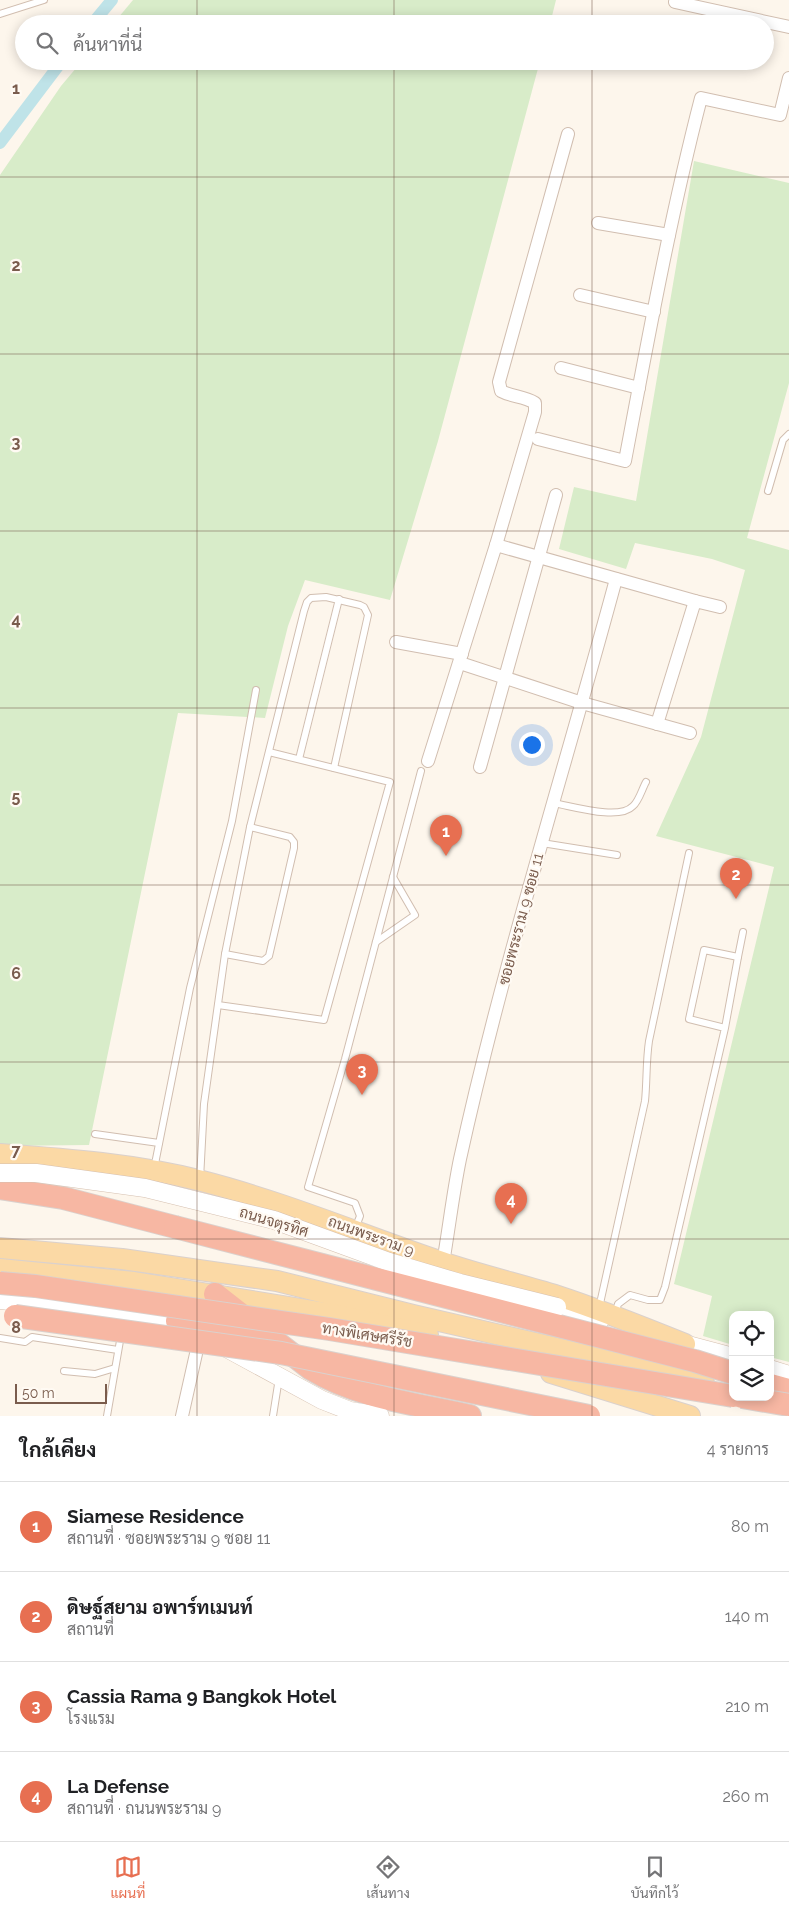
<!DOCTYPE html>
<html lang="th">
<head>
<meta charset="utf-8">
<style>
  :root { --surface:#fff; --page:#f6f6f6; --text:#202124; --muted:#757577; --line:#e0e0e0; --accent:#e76f51 }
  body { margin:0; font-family:Raleway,Sarabun,sans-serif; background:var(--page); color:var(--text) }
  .controls { position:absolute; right:15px; bottom:15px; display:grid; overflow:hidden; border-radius:10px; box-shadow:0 2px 12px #0003 }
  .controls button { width:45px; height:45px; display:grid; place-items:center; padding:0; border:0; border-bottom:1px solid var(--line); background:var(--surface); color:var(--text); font:25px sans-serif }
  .scale { position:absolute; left:15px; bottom:12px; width:92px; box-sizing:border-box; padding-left:5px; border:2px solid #7a5c4d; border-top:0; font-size:14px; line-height:18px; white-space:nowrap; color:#7a5c4d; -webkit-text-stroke:4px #fffaf3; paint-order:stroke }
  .you { position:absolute; left:531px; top:744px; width:18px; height:18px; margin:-12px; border:4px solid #fff; border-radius:50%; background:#1a73e8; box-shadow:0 0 0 8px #1a73e833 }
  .badge { display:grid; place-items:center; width:32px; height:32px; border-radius:50%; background:var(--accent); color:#fff; font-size:16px; font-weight:700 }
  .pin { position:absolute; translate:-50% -41px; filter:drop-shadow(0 1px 2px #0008) }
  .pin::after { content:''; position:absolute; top:26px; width:18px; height:15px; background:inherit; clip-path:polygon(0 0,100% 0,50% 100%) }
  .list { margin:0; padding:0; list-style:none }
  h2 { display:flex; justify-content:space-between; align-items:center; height:65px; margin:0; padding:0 20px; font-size:21px }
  h2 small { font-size:16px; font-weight:400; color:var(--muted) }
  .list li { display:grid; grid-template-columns:32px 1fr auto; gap:15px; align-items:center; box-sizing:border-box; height:90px; padding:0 20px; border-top:1px solid var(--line) }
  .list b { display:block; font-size:19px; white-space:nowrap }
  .list p { margin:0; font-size:16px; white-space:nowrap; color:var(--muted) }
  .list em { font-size:16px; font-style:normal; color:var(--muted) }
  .icon { flex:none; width:28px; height:28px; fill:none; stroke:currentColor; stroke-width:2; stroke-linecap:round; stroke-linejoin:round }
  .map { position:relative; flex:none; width:789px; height:1416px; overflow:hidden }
  .search { position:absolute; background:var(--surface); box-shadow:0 2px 12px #0003; left:15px; right:15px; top:15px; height:55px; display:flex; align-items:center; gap:12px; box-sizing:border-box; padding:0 18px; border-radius:28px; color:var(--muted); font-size:19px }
  .sheet { height:425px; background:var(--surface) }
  nav { display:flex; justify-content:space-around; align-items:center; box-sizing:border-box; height:70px; border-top:1px solid var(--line); background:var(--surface); font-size:14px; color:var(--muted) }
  nav a { display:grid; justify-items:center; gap:2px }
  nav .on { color:var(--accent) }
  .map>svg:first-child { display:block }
  .green { fill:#d8ecc9 }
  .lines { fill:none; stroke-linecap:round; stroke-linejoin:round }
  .canal { stroke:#bfe3e8; stroke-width:12 }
  .service-casing { stroke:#d1beb0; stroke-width:8 }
  .minor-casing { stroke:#d1beb0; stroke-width:14 }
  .secondary-casing { stroke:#d6c0b0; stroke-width:19 }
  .primary-casing { stroke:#dad1cd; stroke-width:22 }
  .motorway-casing { stroke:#dad1cd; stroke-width:24 }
  .service { stroke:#fff; stroke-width:6 }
  .minor { stroke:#fff; stroke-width:12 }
  .secondary { stroke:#fff; stroke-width:18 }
  .primary { stroke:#fbd9a5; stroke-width:20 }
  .motorway { stroke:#f7b7a3; stroke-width:22 }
  .secondary-bridge-casing { stroke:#d6c0b0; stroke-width:19; stroke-linecap:butt }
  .motorway-bridge-casing { stroke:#dad1cd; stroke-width:24; stroke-linecap:butt }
  .secondary-bridge { stroke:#fff; stroke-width:18 }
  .motorway-bridge { stroke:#f7b7a3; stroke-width:22 }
  .grid { fill:none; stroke:#7a5c4d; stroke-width:1; stroke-opacity:0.55 }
  .labels { text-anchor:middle; stroke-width:4.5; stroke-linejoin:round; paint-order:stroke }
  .street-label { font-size:15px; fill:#7a5c4d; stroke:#fffaf3 }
  .grid-label { font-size:16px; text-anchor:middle; font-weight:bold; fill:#7a5c4d; stroke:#fffaf3; stroke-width:4.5; stroke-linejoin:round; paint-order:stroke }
</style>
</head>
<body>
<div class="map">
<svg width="789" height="1416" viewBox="0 0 789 1416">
  <rect width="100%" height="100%" fill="#fdf6ec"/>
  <g class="green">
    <path d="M133,0h423l-6,24h-437z"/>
    <path d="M82,61h458l-102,380 -48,159 -85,-20 -17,46 -23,92 -87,-5 -89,432 -89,1v-971l61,-89z"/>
    <path d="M694,161l95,22v200l-42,155 42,12v812l-19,-5v-42h-37v30l-30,-9 9,-40 -38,-12 100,-417 -118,-31 45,-99 44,-167 -33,-11 -77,-16 -9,26 -67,-20 15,-62 62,14z"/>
  </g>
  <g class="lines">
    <g class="canal">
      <path d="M92,24l20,-24"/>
      <path d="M0,143l62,-82"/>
    </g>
    <defs>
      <g id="service">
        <path d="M0,14l44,-14"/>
        <path d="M768,491l15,-51 6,-6"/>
        <path d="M299,759l40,-160"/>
        <path d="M553,803c19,3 66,18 80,3 6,-5 9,-17 13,-24"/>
        <path d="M542,843l75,12"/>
        <path d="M376,942l39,-27 -22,-38"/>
        <path d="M225,954l38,7 6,-5 25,-108v-6l-4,-5 -40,-10"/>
        <path d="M738,957l5,-25"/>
        <path d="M218,1005l106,15 66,-238 -121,-30"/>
        <path d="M95,1134l64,9"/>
        <path d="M154,1169l36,-181 42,-167 24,-131"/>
        <path d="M200,1179l4,-75 21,-150 25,-127 54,-216 3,-9 4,-4 15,-1 34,8 4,2 4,8 -34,153"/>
        <path d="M355,1229l5,-13 -5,-13 -47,-16 37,-128 76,-288"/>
        <path d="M599,1308l46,-207c2,-20 1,-40 4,-60l40,-188"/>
        <path d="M615,1314l3,-10 12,-9 18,5h12l5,-13 60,-259 13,-71 -34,-7 -15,69 36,9"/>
        <path d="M0,1338l25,4 7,-5 86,13"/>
        <path d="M64,1371l31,3 20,-6"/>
        <path d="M107,1416l14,-81"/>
        <path d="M273,1416l6,-38"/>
      </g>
      <g id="minor">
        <path d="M675,2l114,25"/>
        <path d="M598,223l71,12"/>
        <path d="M580,295l74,17"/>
        <path d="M561,368l78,20"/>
        <path d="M538,439l87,22c23,-122 45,-243 76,-363l79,17 9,-37"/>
        <path d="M496,545l199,56"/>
        <path d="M396,642l66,12"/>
        <path d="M460,663l122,40 108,30"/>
        <path d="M657,724l38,-123 25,6"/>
        <path d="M428,761l68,-216 39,-133v-9c-11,-7 -23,-6 -34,-12l-2,-9 69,-248"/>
        <path d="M480,767l76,-272"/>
        <path d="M443,1263c6,-35 10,-70 17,-104 43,-196 104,-387 156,-580"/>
        <path d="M182,1416l18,-80"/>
      </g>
      <g id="secondary">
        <path d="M0,1300l177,21 11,5"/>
        <path d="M557,1307l43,13"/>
        <path d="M673,1341l60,16"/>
        <path d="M228,1349l94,51 28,11 30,5"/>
        <path d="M770,1369l19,6"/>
      </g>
      <g id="primary">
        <path d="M0,1154c68,5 136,10 202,27 82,21 160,54 240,81 38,13 77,22 116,34 43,14 85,31 127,48"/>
        <path d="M0,1248l122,11 155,22 136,34 265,61 26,7"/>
        <path d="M0,1269l134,13 198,32 96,21"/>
        <path d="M551,1373l139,43"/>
      </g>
      <g id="motorway">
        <path d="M0,1188l63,10 112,29"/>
        <path d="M215,1294l96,75c47,29 106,35 159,47"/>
        <path d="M177,1321l89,15"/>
        <path d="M770,1385l19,5"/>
      </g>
    </defs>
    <use href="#service" class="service-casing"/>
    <use href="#minor" class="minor-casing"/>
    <use href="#secondary" class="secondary-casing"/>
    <use href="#primary" class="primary-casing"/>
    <use href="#motorway" class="motorway-casing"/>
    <use href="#service" class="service"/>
    <use href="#minor" class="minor"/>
    <use href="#secondary" class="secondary"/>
    <use href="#primary" class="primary"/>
    <use href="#motorway" class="motorway"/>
    <defs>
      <path id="secondary-bridge" d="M0,1173h36l109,15 129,32 115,42 71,21 97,24"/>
      <g id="motorway-bridge">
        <path d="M175,1227l520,134 38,12"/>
        <path d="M0,1283l35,3 294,43 404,67"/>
        <path d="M15,1316l266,37 308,63"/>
        <path d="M742,1397l47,8"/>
      </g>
    </defs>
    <use href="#secondary-bridge" class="secondary-bridge-casing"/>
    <use href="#motorway-bridge" class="motorway-bridge-casing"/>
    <use href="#secondary-bridge" class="secondary-bridge"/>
    <use href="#motorway-bridge" class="motorway-bridge"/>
  </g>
  <path class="grid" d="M197,0v24M394,0v24M592,0v24M197,61v1355M394,61v1355M592,61v1355M0,177h789M0,354h789M0,531h789M0,708h789M0,885h789M0,1062h789M0,1239h789"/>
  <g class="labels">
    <g class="street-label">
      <text transform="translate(521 919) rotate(-75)" y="5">ซอยพระราม 9 ซอย 11</text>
      <text transform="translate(274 1222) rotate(17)" y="5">ถนนจตุรทิศ</text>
      <text transform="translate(371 1236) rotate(20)" y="5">ถนนพระราม 9</text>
      <text transform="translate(367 1335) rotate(9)" y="5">ทางพิเศษศรีรัช</text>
    </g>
  </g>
  <g class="grid-label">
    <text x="16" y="94">1</text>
    <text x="16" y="271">2</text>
    <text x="16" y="448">3</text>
    <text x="16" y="625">4</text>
    <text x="16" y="802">5</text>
    <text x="16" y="979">6</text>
    <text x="16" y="1156">7</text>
    <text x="16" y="1333">8</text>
  </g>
</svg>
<div class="controls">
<button><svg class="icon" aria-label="locate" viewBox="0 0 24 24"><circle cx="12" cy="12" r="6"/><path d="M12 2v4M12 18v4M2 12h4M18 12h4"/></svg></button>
<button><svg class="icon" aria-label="layers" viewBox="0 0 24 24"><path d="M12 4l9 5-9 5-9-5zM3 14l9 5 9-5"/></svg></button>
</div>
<div class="scale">50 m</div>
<div class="you"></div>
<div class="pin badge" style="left:446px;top:856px">1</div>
<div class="pin badge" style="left:736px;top:899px">2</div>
<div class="pin badge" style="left:362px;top:1095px">3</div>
<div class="pin badge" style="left:511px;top:1224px">4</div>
<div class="search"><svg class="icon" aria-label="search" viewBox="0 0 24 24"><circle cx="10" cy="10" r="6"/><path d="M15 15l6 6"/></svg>ค้นหาที่นี่</div>
</div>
<section class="sheet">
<h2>ใกล้เคียง<small>4 รายการ</small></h2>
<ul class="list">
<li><span class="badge">1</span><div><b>Siamese Residence</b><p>สถานที่ · ซอยพระราม 9 ซอย 11</p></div><em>80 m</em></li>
<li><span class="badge">2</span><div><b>ดิษฐ์สยาม อพาร์ทเมนท์</b><p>สถานที่</p></div><em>140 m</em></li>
<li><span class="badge">3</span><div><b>Cassia Rama 9 Bangkok Hotel</b><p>โรงแรม</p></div><em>210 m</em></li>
<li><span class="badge">4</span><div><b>La Defense</b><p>สถานที่ · ถนนพระราม 9</p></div><em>260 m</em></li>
</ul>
</section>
<nav>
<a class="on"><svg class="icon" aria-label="map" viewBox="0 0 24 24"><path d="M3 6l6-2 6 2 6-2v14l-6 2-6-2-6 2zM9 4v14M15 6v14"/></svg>แผนที่</a>
<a><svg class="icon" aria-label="directions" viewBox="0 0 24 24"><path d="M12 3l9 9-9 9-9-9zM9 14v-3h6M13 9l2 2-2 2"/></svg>เส้นทาง</a>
<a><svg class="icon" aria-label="saved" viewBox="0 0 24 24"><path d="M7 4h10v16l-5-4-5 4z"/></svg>บันทึกไว้</a>
</nav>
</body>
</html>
